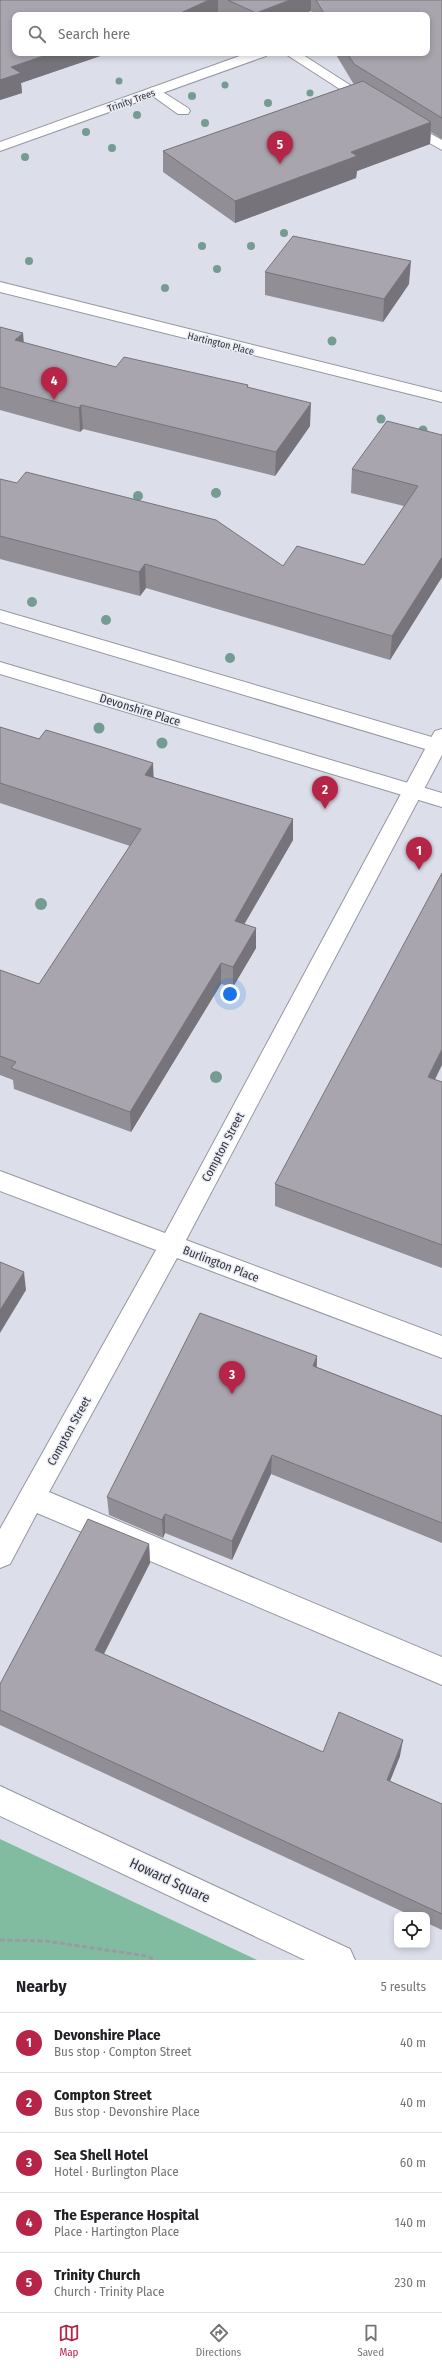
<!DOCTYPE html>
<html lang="en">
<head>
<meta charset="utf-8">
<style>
  :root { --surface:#fff; --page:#f2f2f2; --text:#202124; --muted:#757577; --line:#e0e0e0; --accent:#b62548 }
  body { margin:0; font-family:"Fira Sans Condensed",sans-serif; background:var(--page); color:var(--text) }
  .controls { position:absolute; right:12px; bottom:12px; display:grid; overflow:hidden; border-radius:8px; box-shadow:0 2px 6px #0003 }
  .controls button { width:36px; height:36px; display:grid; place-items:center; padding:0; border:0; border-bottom:1px solid var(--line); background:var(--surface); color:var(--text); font:20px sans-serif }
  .you { position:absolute; left:230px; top:994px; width:14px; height:14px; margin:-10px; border:3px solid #fff; border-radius:50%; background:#1a73e8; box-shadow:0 0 0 6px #1a73e833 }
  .badge { display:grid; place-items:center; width:26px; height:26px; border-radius:50%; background:var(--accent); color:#fff; font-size:13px; font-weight:700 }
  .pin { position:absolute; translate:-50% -33px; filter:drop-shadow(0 1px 2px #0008) }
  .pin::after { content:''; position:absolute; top:21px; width:14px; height:12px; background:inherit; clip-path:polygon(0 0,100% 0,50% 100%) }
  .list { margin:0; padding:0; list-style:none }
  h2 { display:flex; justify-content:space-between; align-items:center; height:52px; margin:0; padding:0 16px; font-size:17px }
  h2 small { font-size:13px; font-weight:400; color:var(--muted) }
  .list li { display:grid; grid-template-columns:26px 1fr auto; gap:12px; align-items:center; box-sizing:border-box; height:60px; padding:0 16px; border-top:1px solid var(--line) }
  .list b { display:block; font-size:15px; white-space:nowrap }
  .list p { margin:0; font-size:13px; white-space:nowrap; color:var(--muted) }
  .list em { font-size:13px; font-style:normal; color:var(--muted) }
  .icon { flex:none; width:22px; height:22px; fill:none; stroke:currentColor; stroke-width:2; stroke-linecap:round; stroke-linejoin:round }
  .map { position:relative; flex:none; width:442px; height:1960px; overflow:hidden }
  .search { position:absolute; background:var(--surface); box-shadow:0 2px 6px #0003; left:12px; right:12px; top:12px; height:44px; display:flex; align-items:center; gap:10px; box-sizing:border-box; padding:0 14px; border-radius:8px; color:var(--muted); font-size:15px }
  .sheet { height:352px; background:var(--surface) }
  nav { display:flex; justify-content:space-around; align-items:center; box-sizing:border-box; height:56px; border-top:1px solid var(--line); background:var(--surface); font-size:11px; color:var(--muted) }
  nav a { display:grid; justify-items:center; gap:2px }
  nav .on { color:var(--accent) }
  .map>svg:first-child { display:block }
  .green { fill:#81bca1 }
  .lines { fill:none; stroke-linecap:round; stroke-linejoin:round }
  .minor-casing { stroke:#9497a0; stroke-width:2 }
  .major-casing { stroke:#9497a0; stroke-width:2 }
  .path { stroke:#999ba3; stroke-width:3; stroke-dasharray:5 2.5; stroke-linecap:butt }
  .minor { fill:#fff; fill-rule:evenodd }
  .major { fill:#fff; fill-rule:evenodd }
  .tree { fill:#759c92 }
  .wall { fill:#918e96 }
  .shaded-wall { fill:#76747a }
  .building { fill:#a9a5ae; stroke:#76747a }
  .labels { text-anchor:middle; stroke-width:3; stroke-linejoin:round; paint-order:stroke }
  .far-street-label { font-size:10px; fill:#343539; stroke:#e9ecf6 }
  .street-label { font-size:12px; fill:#343539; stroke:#e9ecf6 }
  .near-street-label { font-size:14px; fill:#343539; stroke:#e9ecf6 }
</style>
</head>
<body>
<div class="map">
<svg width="442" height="1960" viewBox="0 0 442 1960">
  <rect width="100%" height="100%" fill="#dcdfe9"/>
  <path class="green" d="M0,1839l257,121h-257z"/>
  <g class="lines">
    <defs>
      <g id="minor">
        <path d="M284,53h16l78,50 -7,4 -5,-1z"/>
        <path d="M155,87l33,21 2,3 -2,3h-10l-28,-20 -2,-3 2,-3z"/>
        <path d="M404,119l38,21v10l-43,-24 -2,-3z"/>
        <path d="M0,282l442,110v10l-442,-110z"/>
        <path d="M442,729v26l-256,485 256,96v22l-265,-100 -128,234 393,165v28l-405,-172 -27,51 -10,4v-39l156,-279 -156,-59v-20l165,62 267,-497 3,-5z"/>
        <path d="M0,1786l350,163 5,11h-50l-305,-144z"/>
      </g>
      <g id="major">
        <path d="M248,53h20l-2,3 -266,95v-9z"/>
        <path d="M0,610l442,130v14l-442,-132z"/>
        <path d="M0,662l442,131v14l-442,-133z"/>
      </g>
    </defs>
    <use href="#minor" class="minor-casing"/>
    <use href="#major" class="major-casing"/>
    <path class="path" d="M0,1940l46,1 101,15 8,4"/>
    <use href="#minor" class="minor"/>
    <use href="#major" class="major"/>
  </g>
  <g class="tree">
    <circle cx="119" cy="81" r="3.5"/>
    <circle cx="225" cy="85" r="3.5"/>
    <circle cx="310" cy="93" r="3.5"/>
    <circle cx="192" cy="96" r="4"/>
    <circle cx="268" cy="103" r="4"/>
    <circle cx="137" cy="115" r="4"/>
    <circle cx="205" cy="123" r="4"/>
    <circle cx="86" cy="132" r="4"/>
    <circle cx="112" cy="148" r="4"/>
    <circle cx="25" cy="157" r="4"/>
    <circle cx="284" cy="233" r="4"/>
    <circle cx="202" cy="246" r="4"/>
    <circle cx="251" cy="246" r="4"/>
    <circle cx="29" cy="261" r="4"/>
    <circle cx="217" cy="269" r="4"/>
    <circle cx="165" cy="288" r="4"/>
    <circle cx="332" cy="341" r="4.5"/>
    <circle cx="381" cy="419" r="4.5"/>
    <circle cx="423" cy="430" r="4.5"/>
    <circle cx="216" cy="493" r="5"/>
    <circle cx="138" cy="496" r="5"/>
    <circle cx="32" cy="602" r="5"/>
    <circle cx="106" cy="620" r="5"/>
    <circle cx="230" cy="658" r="5"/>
    <circle cx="99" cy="728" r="5.5"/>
    <circle cx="162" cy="743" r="5.5"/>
    <circle cx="41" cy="904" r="6"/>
    <circle cx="216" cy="1077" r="6"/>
  </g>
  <g class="wall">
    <path d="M0,0h442v139l-11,-7 -1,12 -73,27 -1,7 -121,45 -72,-51v-21l191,-67 -1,-1 -18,-30h92v-38h-114l-2,-4 -11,4h-285v38h94l-88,30 1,10 -22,7z"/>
    <path d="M265,272l144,12 -26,38 -118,-27z"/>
    <path d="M0,327l24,16 92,24 132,18v2l62,39 -35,50 -192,-47 -3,3 -80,-22z"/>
    <path d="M442,435v142l-52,83 -244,-72 -6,8 -140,-37v-80l283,87 81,-1 40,-59 -53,-13 1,-24z"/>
    <path d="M0,727l39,12 114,24v14l140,42v21l-49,84 12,24 -23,39 -12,-3 -90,148 -117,-43 -1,-9 -13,-5v-105l39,14 91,-138 -130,-43z"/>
    <path d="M435,1080l7,2v186l-167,-62v-22z"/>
    <path d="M317,1356v11l125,49v127l-171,-69 -39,86 -67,-27 -2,5 -54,-23 -2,-18z"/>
    <path d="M149,1544l1,19 -46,91 219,98 77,4 -10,25 52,23v126l-15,-7v-8h-17l-410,-190v-41z"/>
  </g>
  <g class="shaded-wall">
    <path d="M209,0h9v15h-42z"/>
    <path d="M290,0h21v11l-11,4h-44v-2z"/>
    <path d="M52,53h57l-88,30 1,10 -22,7v-20l11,-13z"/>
    <path d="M431,122l-1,22 -73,27 -1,7 -121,45v-22l116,-49z"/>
    <path d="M411,261l-2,23 -26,38 1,-23z"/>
    <path d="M23,333l2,23 -10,-16z"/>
    <path d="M311,403l-1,23 -35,50 1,-24z"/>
    <path d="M81,405l2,24 -3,3 -1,-24z"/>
    <path d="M442,557v20l-52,83 2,-24z"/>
    <path d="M145,564l1,24 -6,8 -1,-24z"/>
    <path d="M153,763l1,21 -9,-9z"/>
    <path d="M293,819v21l-59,102 1,-21z"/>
    <path d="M256,928v20l-23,39v-20z"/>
    <path d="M221,963v21l-90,148 -1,-20z"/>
    <path d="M442,1049v16l-17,35 3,-23z"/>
    <path d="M24,1272l2,18 -26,43v-23z"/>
    <path d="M317,1356l-1,20 -3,-10z"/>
    <path d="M272,1455l-1,19 -39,86v-19z"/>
    <path d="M165,1514v19l-2,5 -1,-18z"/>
    <path d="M149,1544l1,19 -53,104 -2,-17z"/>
    <path d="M403,1740l-3,16 -16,40 3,-16z"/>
  </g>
  <g class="building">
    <path d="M0,0h209l-33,15h-161v38h37l-41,14 10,6 -21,7z"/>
    <path d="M228,0h62l-34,13z"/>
    <path d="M316,0h126v118l-88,-54 -7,-11h80v-38h-102z"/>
    <path d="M363,81l68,41 -80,30 6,4 -122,45 -72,-50z"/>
    <path d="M293,236l118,25 -27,38 -119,-27z"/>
    <path d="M0,327l23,6 -8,7 101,27 8,-10 124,28 -1,2 64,16 -35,49 -195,-47 -2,3 -79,-21z"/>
    <path d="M387,421l55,14v122l-50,79 -247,-72 -6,8 -139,-36v-57l17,4 9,-11 190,48 67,46 14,-20 67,19 54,-79 -66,-17z"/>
    <path d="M0,727l39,12 7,-9 53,16 54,17 -8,12 148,44 -58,102 21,7 -23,39 -12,-4 -91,149 -119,-44 5,-6 -16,-6v-86l39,14 102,-155 -141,-46z"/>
    <path d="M442,873v176l-14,28 14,5v163l-167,-61z"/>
    <path d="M0,1262l24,10 -24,38z"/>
    <path d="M200,1313l117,43 -4,10 129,50v107l-170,-68 -40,86 -67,-27 -3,6 -55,-23z"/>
    <path d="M88,1519l61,25 -54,106 228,102 16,-40 64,28 -16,40 55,24v110l-442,-204v-26z"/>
  </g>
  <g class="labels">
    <g class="far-street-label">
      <text transform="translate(131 100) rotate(-20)" y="4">Trinity Trees</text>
      <text transform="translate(221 343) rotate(14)" y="4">Hartington Place</text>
    </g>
    <g class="street-label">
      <text transform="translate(140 710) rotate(17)" y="4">Devonshire Place</text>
      <text transform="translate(223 1147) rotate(-62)" y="4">Compton Street</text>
      <text transform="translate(221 1264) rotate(21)" y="4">Burlington Place</text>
      <text transform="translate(69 1431) rotate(-61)" y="4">Compton Street</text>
    </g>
    <g class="near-street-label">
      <text transform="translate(170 1880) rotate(25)" y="5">Howard Square</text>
    </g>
  </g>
</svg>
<div class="controls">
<button><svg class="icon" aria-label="locate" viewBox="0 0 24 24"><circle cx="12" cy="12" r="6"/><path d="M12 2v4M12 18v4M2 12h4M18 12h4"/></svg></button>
</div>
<div class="you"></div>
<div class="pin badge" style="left:419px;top:870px">1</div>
<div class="pin badge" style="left:325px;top:809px">2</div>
<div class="pin badge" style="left:232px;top:1394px">3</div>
<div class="pin badge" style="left:54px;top:400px">4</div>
<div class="pin badge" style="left:280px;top:164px">5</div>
<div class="search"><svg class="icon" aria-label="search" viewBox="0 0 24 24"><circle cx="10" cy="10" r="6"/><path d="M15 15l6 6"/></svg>Search here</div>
</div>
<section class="sheet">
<h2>Nearby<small>5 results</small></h2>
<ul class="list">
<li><span class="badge">1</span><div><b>Devonshire Place</b><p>Bus stop · Compton Street</p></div><em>40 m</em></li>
<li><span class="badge">2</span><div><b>Compton Street</b><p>Bus stop · Devonshire Place</p></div><em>40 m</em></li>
<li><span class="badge">3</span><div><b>Sea Shell Hotel</b><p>Hotel · Burlington Place</p></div><em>60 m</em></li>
<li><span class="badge">4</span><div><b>The Esperance Hospital</b><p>Place · Hartington Place</p></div><em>140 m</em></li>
<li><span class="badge">5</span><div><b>Trinity Church</b><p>Church · Trinity Place</p></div><em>230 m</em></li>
</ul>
</section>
<nav>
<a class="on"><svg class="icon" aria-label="map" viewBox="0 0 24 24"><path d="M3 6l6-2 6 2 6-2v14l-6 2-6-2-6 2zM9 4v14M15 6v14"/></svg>Map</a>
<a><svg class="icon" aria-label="directions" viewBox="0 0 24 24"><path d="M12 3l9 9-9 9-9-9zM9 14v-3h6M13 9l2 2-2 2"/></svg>Directions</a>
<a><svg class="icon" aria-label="saved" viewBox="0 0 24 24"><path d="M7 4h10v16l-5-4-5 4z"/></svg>Saved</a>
</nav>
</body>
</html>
